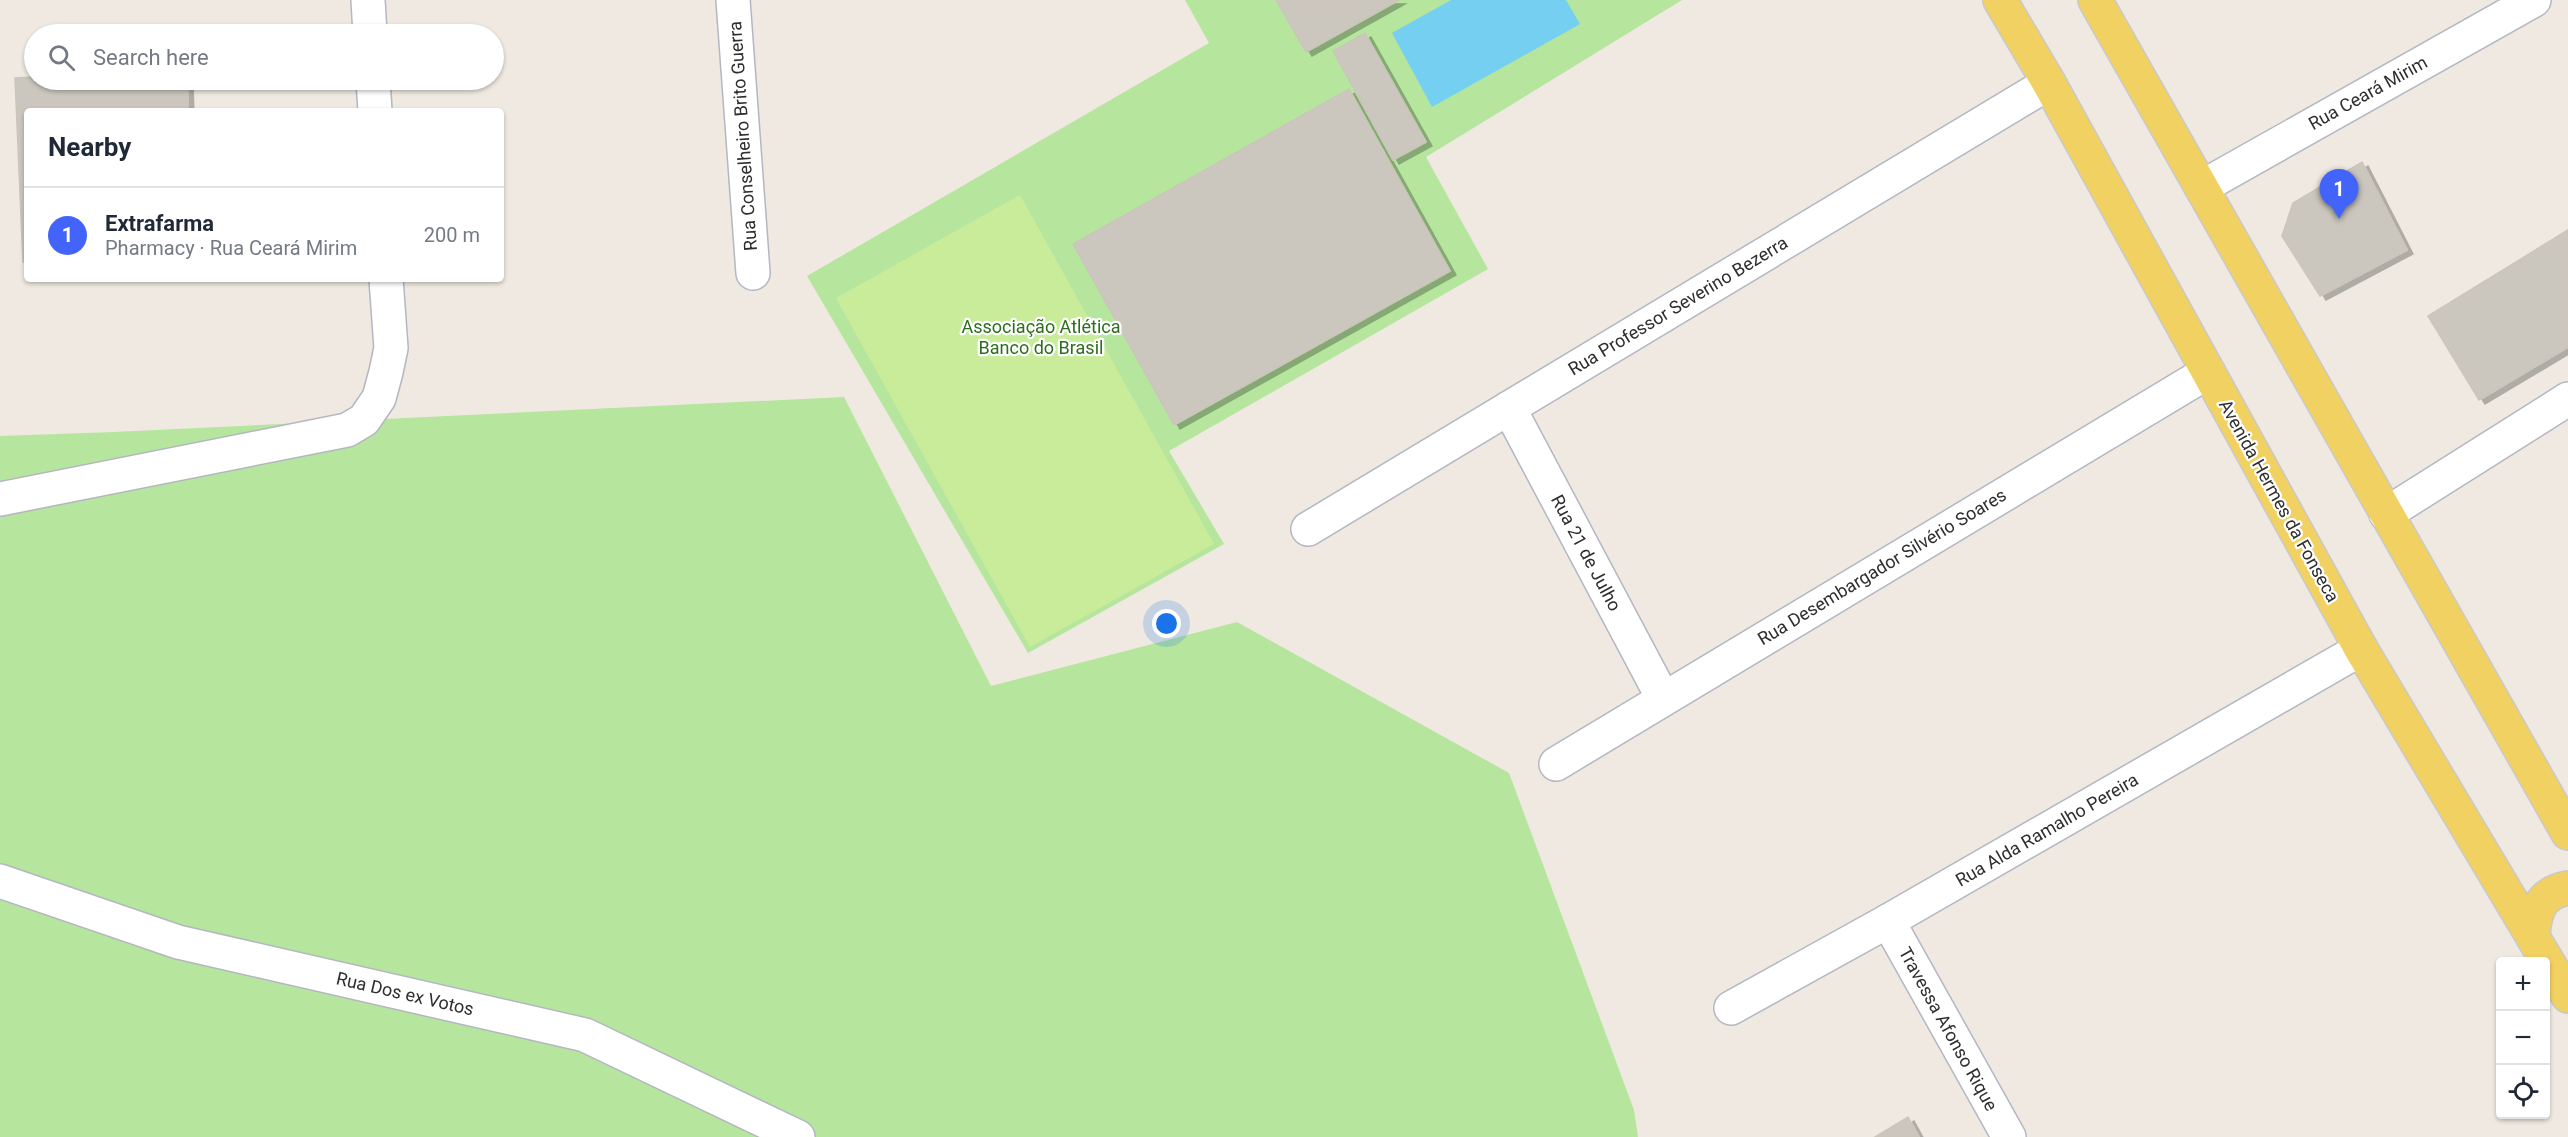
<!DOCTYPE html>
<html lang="en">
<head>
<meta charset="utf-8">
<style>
  :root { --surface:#fff; --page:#f2f2f3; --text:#1f2937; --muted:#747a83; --line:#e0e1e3; --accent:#4264fb }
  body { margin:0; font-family:Roboto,sans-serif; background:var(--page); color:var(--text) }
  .controls { position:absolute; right:18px; bottom:18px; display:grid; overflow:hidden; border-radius:6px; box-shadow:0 2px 4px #0004 }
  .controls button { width:54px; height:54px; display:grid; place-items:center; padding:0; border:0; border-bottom:2px solid var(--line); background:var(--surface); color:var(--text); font:30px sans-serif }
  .you { position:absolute; left:1167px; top:624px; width:21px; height:21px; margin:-15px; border:4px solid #fff; border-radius:50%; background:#1a73e8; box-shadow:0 0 0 9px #1a73e833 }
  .badge { display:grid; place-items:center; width:39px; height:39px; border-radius:50%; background:var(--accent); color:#fff; font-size:20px; font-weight:700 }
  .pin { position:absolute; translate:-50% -50px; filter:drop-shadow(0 2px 3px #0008) }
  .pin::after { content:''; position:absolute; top:32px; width:21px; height:18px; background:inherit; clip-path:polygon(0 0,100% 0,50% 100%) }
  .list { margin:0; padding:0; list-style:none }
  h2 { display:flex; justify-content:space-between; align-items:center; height:78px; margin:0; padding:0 24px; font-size:26px }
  h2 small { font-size:20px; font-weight:400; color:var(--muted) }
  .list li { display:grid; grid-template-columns:39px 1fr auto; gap:18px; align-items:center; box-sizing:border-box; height:96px; padding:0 24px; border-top:2px solid var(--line) }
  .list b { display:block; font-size:22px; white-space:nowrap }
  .list p { margin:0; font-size:20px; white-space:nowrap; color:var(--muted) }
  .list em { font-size:20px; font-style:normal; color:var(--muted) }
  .icon { flex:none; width:33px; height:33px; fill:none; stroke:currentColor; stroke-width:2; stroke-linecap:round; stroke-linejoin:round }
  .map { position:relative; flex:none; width:2568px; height:1137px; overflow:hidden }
  .search { position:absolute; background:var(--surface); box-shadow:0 2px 4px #0004; left:24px; top:24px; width:480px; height:66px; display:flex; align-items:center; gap:15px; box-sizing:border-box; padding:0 21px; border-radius:33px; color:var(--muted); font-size:22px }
  .panel { position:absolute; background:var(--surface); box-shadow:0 2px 4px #0004; left:24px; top:108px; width:480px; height:174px; border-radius:6px }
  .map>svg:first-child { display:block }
  .green { fill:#b6e59e }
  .pitch { fill:#c9ec9a }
  .water { fill:#75cff0 }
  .building { fill:#cbc7bf; stroke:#cbc5ba; stroke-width:1.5; filter:url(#shadow) }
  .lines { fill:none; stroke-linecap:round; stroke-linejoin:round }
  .minor-casing { stroke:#b4b7c1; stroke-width:36 }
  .major-casing { stroke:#c9c9c9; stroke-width:36 }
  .minor { stroke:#fff; stroke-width:33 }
  .major { stroke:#f2d163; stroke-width:33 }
  .labels { text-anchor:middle; stroke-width:4.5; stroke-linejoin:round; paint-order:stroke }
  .street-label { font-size:18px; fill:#2e2e2e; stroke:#fff }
  .park-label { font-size:18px; fill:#2c6e1b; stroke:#fff }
</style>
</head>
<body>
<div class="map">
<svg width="2568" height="1137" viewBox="0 0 2568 1137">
  <defs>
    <filter id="shadow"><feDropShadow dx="6" dy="4" stdDeviation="0" flood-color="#0004"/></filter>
  </defs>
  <rect width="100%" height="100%" fill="#efe9e1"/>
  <g class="green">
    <path d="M1185,0h497l-256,157 62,112 -319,182 55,93 -196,109 -221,-377 402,-233z"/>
    <path d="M844,397l147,289 246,-64 272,151 125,337 4,27h-1638v-701l114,-4z"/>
  </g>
  <path class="pitch" d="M1020,195l194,349 -184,103 -194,-349z"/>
  <path class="water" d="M1451,0h115l14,24 -148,83 -40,-74z"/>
  <g class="building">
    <path d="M1276,0h123l-93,52z"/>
    <path d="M1365,33l61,109 -33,18 -60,-109z"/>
    <path d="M34,77v3h153l1,31h-161v152l-4,-1 -8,-184z"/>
    <path d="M1349,89l101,182 -276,154 -101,-181z"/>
    <path d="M2362,162l45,88 -87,46 -38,-60 11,-33z"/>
    <path d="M2568,230v117l-89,53 -51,-84z"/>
    <path d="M1908,1117l11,20h-44z"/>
  </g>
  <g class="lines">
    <defs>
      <g id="minor">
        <path d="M368,0l2,34"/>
        <path d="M733,0l20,273"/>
        <path d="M373,80l2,31"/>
        <path d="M2202,187l332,-187"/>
        <path d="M1509,408l154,290"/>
        <path d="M0,499l347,-69 17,-10 15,-22 7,-26 5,-24 -5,-69"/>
        <path d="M2386,514l182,-115"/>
        <path d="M1308,529l741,-446"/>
        <path d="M1556,764l652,-392"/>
        <path d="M0,881l178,61 407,93 213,102"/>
        <path d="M1888,921l121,216"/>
        <path d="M1731,1008l157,-87 473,-272"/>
      </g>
      <g id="major">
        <path d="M2000,0l49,83 312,566 207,347"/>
        <path d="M2095,0l473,833"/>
        <path d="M2533,935c2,-24 7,-42 35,-47"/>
      </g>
    </defs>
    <use href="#minor" class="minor-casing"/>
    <use href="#major" class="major-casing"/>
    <use href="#minor" class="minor"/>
    <use href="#major" class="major"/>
  </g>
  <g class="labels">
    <g class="street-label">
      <text transform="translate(2368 93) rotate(-29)" y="6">Rua Ceará Mirim</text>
      <text transform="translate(743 136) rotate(-94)" y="6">Rua Conselheiro Brito Guerra</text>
      <text transform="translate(1678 306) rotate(-31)" y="6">Rua Professor Severino Bezerra</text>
      <text transform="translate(2279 501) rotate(61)" y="6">Avenida Hermes da Fonseca</text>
      <text transform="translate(1586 553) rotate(62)" y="6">Rua 21 de Julho</text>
      <text transform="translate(1882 567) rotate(-31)" y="6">Rua Desembargador Silvério Soares</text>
      <text transform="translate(2047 830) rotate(-30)" y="6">Rua Alda Ramalho Pereira</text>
      <text transform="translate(405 994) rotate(13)" y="6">Rua Dos ex Votos</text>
      <text transform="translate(1948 1029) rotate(61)" y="6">Travessa Afonso Rique</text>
    </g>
    <g class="park-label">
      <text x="1041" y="333">Associação Atlética<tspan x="1041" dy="21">Banco do Brasil</tspan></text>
    </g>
  </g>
</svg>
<div class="controls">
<button>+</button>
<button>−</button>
<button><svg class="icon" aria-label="locate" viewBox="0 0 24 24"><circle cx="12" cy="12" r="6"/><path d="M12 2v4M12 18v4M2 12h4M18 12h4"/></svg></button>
</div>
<div class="you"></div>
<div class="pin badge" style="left:2339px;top:219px">1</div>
<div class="search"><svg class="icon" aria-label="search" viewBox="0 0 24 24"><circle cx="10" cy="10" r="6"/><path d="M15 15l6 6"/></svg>Search here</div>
<section class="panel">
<h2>Nearby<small></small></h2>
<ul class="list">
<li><span class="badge">1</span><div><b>Extrafarma</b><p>Pharmacy · Rua Ceará Mirim</p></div><em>200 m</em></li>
</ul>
</section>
</div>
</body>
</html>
